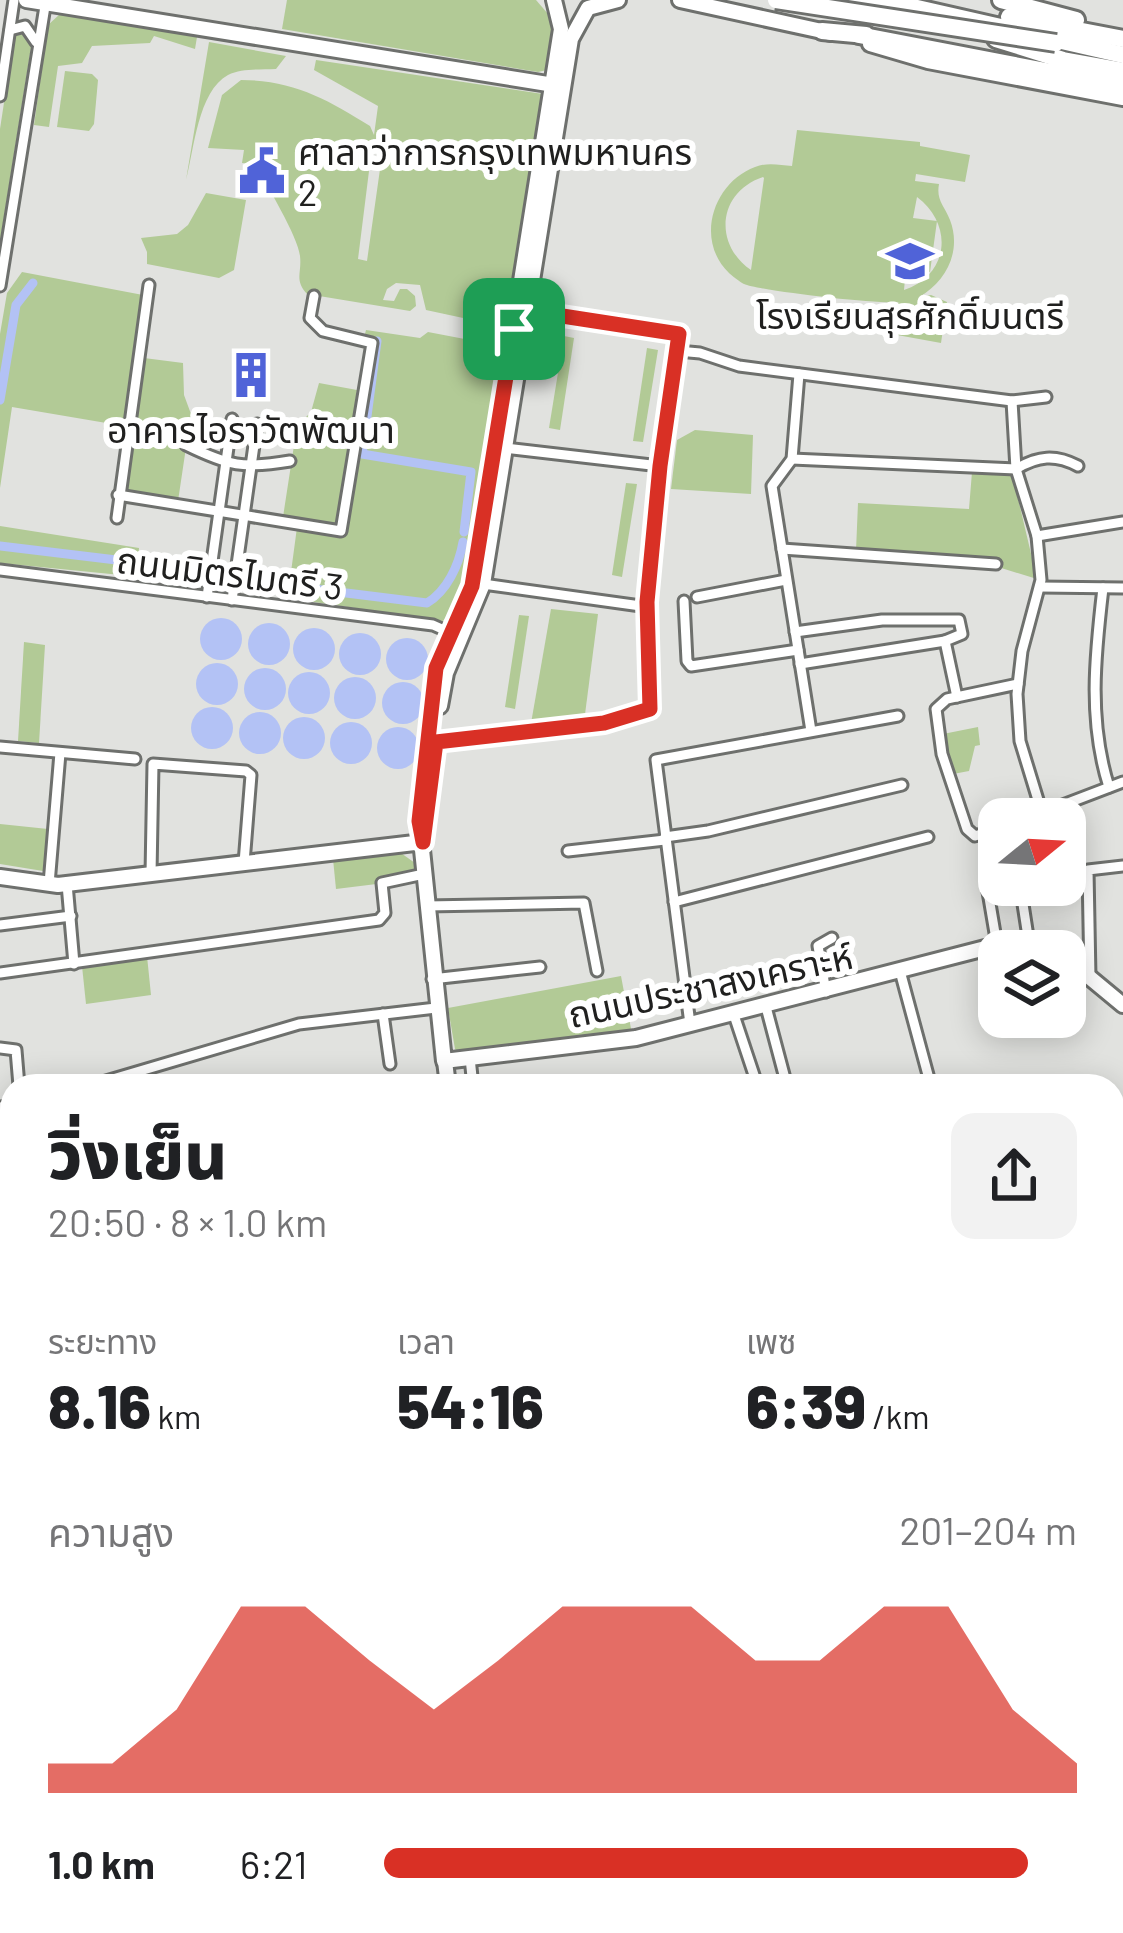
<!DOCTYPE html>
<html lang="th">
<head>
<meta charset="utf-8">
<style>
  :root { --surface:#fff; --page:#f2f2f2; --text:#202124; --muted:#757577; --accent:#d93025 }
  body { margin:0; font-family:Barlow,"Noto Sans Thai",sans-serif; background:var(--page); color:var(--text); height:100vh; display:flex; flex-direction:column; font-size:45px; white-space:nowrap }
  * { box-sizing:border-box; margin:0 }
  p { font-size:39px; color:var(--muted) }
  .icon { flex:none; width:66px; height:66px; fill:none; stroke:currentColor; stroke-width:2; stroke-linecap:round; stroke-linejoin:round }
  .map { position:relative; flex:1; overflow:hidden }
  .details { position:absolute; left:0px; top:1074px; width:1125px; height:861px; display:flex; flex-direction:column; background:var(--surface); border-radius:36px 36px 0 0; box-shadow:0 6px 30px #0003 }
  .details>* { flex:none }
  .needle { width:78px; rotate:72deg }
  .tools { position:absolute; left:978px; top:798px; display:grid; gap:24px }
  .tools a { display:grid; place-items:center; width:108px; height:108px; border-radius:24px; background:var(--surface); box-shadow:0 6px 30px #0003; font-size:60px }
  .pin { position:absolute; display:grid; place-items:center; width:102px; height:102px; color:#fff; margin:-51px; border-radius:24px; box-shadow:0 6px 18px #0006 }
  .round { display:grid; place-items:center; flex:none; width:126px; height:126px; border-radius:24px; background:var(--page) }
  .head { display:flex; align-items:center; justify-content:space-between; height:204px; padding:0 48px }
  h1 { font-size:66px; font-weight:800; line-height:90px }
  .metrics { display:grid; grid-template-columns:repeat(3,1fr); gap:18px; height:204px; padding:12px 48px }
  .metrics div { display:grid; align-content:center }
  .metrics b { font-size:60px; font-weight:800 }
  .metrics small { font-size:33px; font-weight:400 }
  .metrics p { font-size:33px }
  .chart { height:336px; padding:24px 48px }
  .chart p { display:flex; justify-content:space-between }
  .chart svg { width:100%; height:216px; margin-top:12px; fill:var(--accent); opacity:.7 }
  ul { padding:0 48px; list-style:none; font-size:39px }
  li { display:grid; grid-template-columns:192px 144px 1fr; align-items:center; height:90px }
  li i { height:30px; border-radius:15px; background:var(--accent) }
  .map>svg:first-child { display:block }
</style>
</head>
<body>
<div class="map">
<svg width="1123" height="1933" viewBox="0 0 1123 1933">
  <rect width="100%" height="100%" fill="#e1e2df"/>
  <!-- green -->
  <g fill="#b2ca96" fill-rule="evenodd">
    <path d="M 287,0 L 536,0 L 555,22 L 547,70 L 538,72 L 282,29 Z"/>
    <path d="M 60,14 L 197,37 L 195,49 L 154,36 L 150,43 L 92,46 L 82,63 L 58,66 L 49,127 L 34,125 L 48,25 Z"/>
    <path d="M 21,31 L 32,41 L 0,242 L 0,129 L 14,37 Z"/>
    <path d="M 209,42 L 286,56 L 276,69 C 260,70 242,68 228,75 C 198,91 194,150 186,180 Z"/>
    <path d="M 316,60 L 543,94 L 511,296 L 491,324 L 426,310 L 420,285 L 396,283 L 387,289 L 383,300 L 394,301 L 400,289 L 407,289 L 415,296 L 416,306 L 410,311 L 307,294 C 294,280 302,273 300,256 C 298,236 266,185 256,164 L 242,163 L 244,150 L 208,148 L 222,95 L 241,80 C 293,80 327,99 370,126 L 374,135 L 378,106 L 314,70 ZM 373,139 L 384,141 L 367,261 L 358,259 Z"/>
    <path d="M 65,71 L 92,74 L 98,80 L 94,124 L 89,131 L 57,127 Z"/>
    <path d="M 797,130 L 920,142 L 920,146 L 970,155 L 965,182 L 916,174 L 915,181 L 939,184 C 936,200 944,205 950,220 C 962,251 946,282 919,297 L 931,295 L 947,302 L 941,343 L 875,331 L 877,311 L 900,302 C 882,305 760,291 744,284 C 741,283 730,274 729,273 C 694,239 714,182 755,167 C 767,162 780,165 792,166 ZM 763,177 L 764,178 L 751,270 C 713,244 718,192 763,177 ZM 917,197 C 954,225 949,275 904,290 L 906,268 L 930,272 L 937,221 L 913,218 Z"/>
    <path d="M 206,193 L 246,200 L 234,270 L 219,278 L 147,264 L 147,252 L 141,238 L 177,234 L 188,225 Z"/>
    <path d="M 22,272 L 143,295 L 124,426 L 12,407 L 0,488 L 0,334 L 7,293 Z"/>
    <path d="M 366,330 L 420,338 L 428,332 L 496,345 L 505,354 L 467,582 L 457,606 L 443,621 L 307,601 L 300,592 L 301,574 L 291,572 L 298,520 L 283,517 L 297,426 L 311,412 L 319,383 L 357,390 L 338,525 L 374,341 L 364,338 Z"/>
    <path d="M 564,336 L 574,338 L 560,430 L 549,428 Z"/>
    <path d="M 647,348 L 658,350 L 643,442 L 633,441 Z"/>
    <path d="M 144,358 L 183,363 L 184,395 L 191,414 L 178,501 L 124,492 Z"/>
    <path d="M 695,430 L 753,435 L 751,494 L 671,489 L 677,440 Z"/>
    <path d="M 972,472 L 1012,473 L 1037,579 L 998,567 L 997,562 L 856,551 L 858,503 L 969,509 Z"/>
    <path d="M 626,483 L 637,484 L 622,577 L 612,575 Z"/>
    <path d="M 0,526 L 139,548 L 137,573 L 131,576 L 0,563 Z"/>
    <path d="M 551,609 L 598,614 L 584,722 L 530,729 Z"/>
    <path d="M 519,615 L 529,616 L 515,709 L 505,707 Z"/>
    <path d="M 24,642 L 45,645 L 39,743 L 18,741 Z"/>
    <path d="M 978,727 L 980,745 L 975,746 L 969,771 L 953,774 L 943,734 Z"/>
    <path d="M 0,824 L 48,829 L 43,871 L 0,864 Z"/>
    <path d="M 398,851 L 415,863 L 417,879 L 336,889 L 333,859 Z"/>
    <path d="M 147,956 L 151,995 L 86,1004 L 82,966 Z"/>
    <path d="M 621,976 L 632,1034 L 459,1054 L 455,1049 L 448,1008 Z"/>
  </g>
  <!-- water -->
  <g fill="#b3c2f5">
    <circle cx="221" cy="639" r="21"/>
    <circle cx="269" cy="644" r="21"/>
    <circle cx="314" cy="649" r="21"/>
    <circle cx="360" cy="654" r="21"/>
    <circle cx="407" cy="659" r="21"/>
    <circle cx="217" cy="684" r="21"/>
    <circle cx="265" cy="689" r="21"/>
    <circle cx="309" cy="693" r="21"/>
    <circle cx="355" cy="698" r="21"/>
    <circle cx="403" cy="703" r="21"/>
    <circle cx="212" cy="728" r="21"/>
    <circle cx="260" cy="733" r="21"/>
    <circle cx="304" cy="738" r="21"/>
    <circle cx="351" cy="743" r="21"/>
    <circle cx="398" cy="748" r="21"/>
  </g>
  <g fill="none" stroke-linecap="round" stroke-linejoin="round">
    <!-- canal -->
    <g stroke="#b3c2f5" stroke-width="9">
      <path d="M 377,341 L 362,454 L 471,472 L 464,532"/>
      <path d="M 0,400 L 16,305 L 33,283"/>
      <path d="M 0,546 L 133,562"/>
      <path d="M 306,588 L 427,603 C 447,591 459,565 463,542"/>
      <path d="M 1113,1404 L 1123,1400"/>
      <path d="M 0,1662 L 12,1661"/>
    </g>
    <defs>
      <g id="street">
        <path d="M 10,30 L 25,26 L 36,42"/>
        <path d="M 0,96 L 14,0"/>
        <path d="M 0,286 L 46,0"/>
        <path d="M 678,351 L 700,353 L 739,366 L 1012,401 L 1046,397"/>
        <path d="M 799,374 L 792,459 L 772,486 L 811,731"/>
        <path d="M 1012,401 L 1016,469 L 1037,536 L 1041,580 L 1022,651 L 1017,694 L 1020,741 L 1042,813"/>
        <path d="M 186,445 C 229,466 243,469 290,461"/>
        <path d="M 505,448 L 660,466"/>
        <path d="M 792,459 L 1016,469 C 1038,456 1055,454 1078,466"/>
        <path d="M 118,495 L 341,531 L 372,343 L 323,331 L 310,318 L 314,296"/>
        <path d="M 117,518 L 149,285"/>
        <path d="M 1037,536 L 1123,522"/>
        <path d="M 782,549 L 996,564"/>
        <path d="M 0,570 L 433,625 L 451,633"/>
        <path d="M 483,584 L 648,607"/>
        <path d="M 1040,587 L 1123,588"/>
        <path d="M 1103,588 C 1095,656 1088,721 1109,787"/>
        <path d="M 207,597 L 232,419"/>
        <path d="M 697,597 L 786,580"/>
        <path d="M 232,600 L 257,424"/>
        <path d="M 684,601 L 687,661 L 691,666 L 798,650"/>
        <path d="M 795,632 L 882,620 L 959,620 L 962,634 L 945,641 L 957,697"/>
        <path d="M 800,664 L 945,641"/>
        <path d="M 436,742 L 603,723 L 650,709 L 647,602 L 660,466 L 679,334 L 527,310"/>
        <path d="M 0,747 L 135,759"/>
        <path d="M 1026,819 L 1123,782"/>
        <path d="M 999,828 L 975,836 L 967,829 L 942,754 L 936,709 L 947,699 L 1018,684"/>
        <path d="M 665,837 L 708,831 L 902,785"/>
        <path d="M 568,851 L 665,840"/>
        <path d="M 151,874 L 153,764 L 246,771 L 251,775 L 244,863"/>
        <path d="M 986,880 L 997,945"/>
        <path d="M 49,884 L 60,753"/>
        <path d="M 67,884 L 74,964"/>
        <path d="M 1020,885 L 1029,943"/>
        <path d="M 674,902 L 928,837"/>
        <path d="M 426,906 L 584,903 L 597,971"/>
        <path d="M 0,925 L 71,916"/>
        <path d="M 900,971 L 931,1086"/>
        <path d="M 0,973 L 379,920 L 385,913 L 382,883 L 424,874"/>
        <path d="M 1090,978 L 1088,870 L 1123,866"/>
        <path d="M 432,979 L 540,967"/>
        <path d="M 826,992 L 818,946 L 832,938"/>
        <path d="M 766,1007 L 787,1086"/>
        <path d="M 383,1014 L 390,1064"/>
        <path d="M 734,1015 L 756,1081"/>
        <path d="M 690,1024 L 656,760 L 898,716"/>
        <path d="M 0,1048 L 16,1050 L 19,1086"/>
        <path d="M 470,1058 L 473,1086"/>
        <path d="M 89,1086 L 299,1024 L 436,1008"/>
        <path d="M 0,1107 L 12,1105"/>
        <path d="M 1113,1108 L 1123,1106"/>
        <path d="M 0,1203 L 12,1201"/>
        <path d="M 1113,1242 L 1123,1240"/>
        <path d="M 0,1419 L 12,1419"/>
        <path d="M 1113,1471 L 1123,1468"/>
        <path d="M 0,1500 L 12,1500"/>
        <path d="M 1113,1532 L 1123,1530"/>
        <path d="M 1113,1604 L 1123,1603"/>
        <path d="M 0,1610 L 12,1610"/>
        <path d="M 1113,1669 L 1123,1670"/>
        <path d="M 1123,1693 L 1120,1752 L 1123,1759"/>
        <path d="M 0,1893 L 12,1895"/>
        <path d="M 1113,1922 L 1122,1923 L 1121,1933"/>
        <path d="M 201,1933 L 202,1923"/>
        <path d="M 846,1933 L 847,1923"/>
        <path d="M 1068,1933 L 1069,1923"/>
      </g>
      <g id="secondary">
        <path d="M 26,0 L 554,85"/>
        <path d="M 554,0 L 561,29 L 480,539 L 472,587 L 436,668 L 419,821 L 444,1061 L 636,1038 L 997,945 L 1024,942 L 1054,951"/>
        <path d="M 680,0 L 831,33"/>
        <path d="M 870,44 L 928,61 L 1123,98"/>
        <path d="M 440,706 L 446,673 L 483,584 L 571,39 L 588,8 L 618,0"/>
        <path d="M 0,877 L 58,885 L 423,842"/>
        <path d="M 1065,957 L 1123,1005"/>
        <path d="M 445,1061 L 448,1086"/>
        <path d="M 1113,1857 L 1123,1857"/>
      </g>
      <g id="highway">
        <path d="M 835,0 L 872,7"/>
        <path d="M 882,0 L 1123,55"/>
        <path d="M 1001,0 L 1076,20"/>
        <path d="M 1009,17 L 1123,39"/>
        <path d="M 822,31 L 866,35"/>
        <path d="M 859,35 L 1123,86"/>
        <path d="M 996,39 L 1063,60 L 1123,71"/>
      </g>
    </defs>
    <!-- street casing -->
    <use href="#street" stroke="#6e706d" stroke-width="15"/>
    <!-- secondary casing -->
    <use href="#secondary" stroke="#6e706d" stroke-width="20"/>
    <!-- highway casing -->
    <use href="#highway" stroke="#6e706d" stroke-width="22"/>
    <!-- street -->
    <use href="#street" stroke="#fff" stroke-width="9"/>
    <!-- secondary -->
    <use href="#secondary" stroke="#fff" stroke-width="14"/>
    <!-- highway -->
    <use href="#highway" stroke="#fff" stroke-width="16"/>
    <defs>
      <path id="highway-bridge" d="M 776,0 L 1056,43"/>
    </defs>
    <!-- highway-bridge casing -->
    <use href="#highway-bridge" stroke="#6e706d" stroke-width="22" stroke-linecap="butt"/>
    <!-- highway-bridge -->
    <use href="#highway-bridge" stroke="#fff" stroke-width="16"/>
  </g>
  <g fill="none" stroke-linecap="round" stroke-linejoin="round">
    <defs>
      <path id="route" d="M 517,309 L 679,334 L 660,466 L 647,602 L 650,709 L 604,723 L 436,742 L 423,842 L 419,821 L 436,668 L 472,586 Z"/>
    </defs>
    <!-- route casing -->
    <use href="#route" stroke="#fff" stroke-width="24"/>
    <!-- route -->
    <use href="#route" stroke="#d93025" stroke-width="15"/>
  </g>
  <!-- icons -->
  <defs>
    <symbol id="civic-bare" viewBox="-9 -9 18 18"><path d="M-.6-6.5H3V-4.5H.6V-3L4-1V1h2V6H-6V1h2V-1L-.6-3ZM-1.2 2.5V6h2.4V2.5Z" fill="#5063d8" stroke="#fff" stroke-width="2.5" paint-order="stroke"/></symbol>
    <symbol id="school-bare" viewBox="-9 -9 18 18"><path d="M0-5L7-2L0 1L-7-2ZM-4 1L0 2.5L4 1V4Q0 6-4 4Z" fill="#5063d8" stroke="#fff" stroke-width="2.5" paint-order="stroke"/></symbol>
    <symbol id="building-bare" viewBox="-9 -9 18 18"><path d="M-4-6H4V6H1V3H-1V6H-4ZM-2.5-4.3h1.7v1.8h-1.7ZM.8-4.3h1.7v1.8H.8ZM-2.5-1h1.7V.8h-1.7ZM.8-1h1.7V.8H.8Z" fill="#5063d8" stroke="#fff" stroke-width="2.5" paint-order="stroke"/></symbol>
  </defs>
  <g fill-rule="evenodd">
    <use href="#civic-bare" x="229" y="138" width="66" height="66"/>
    <use href="#school-bare" x="877" y="228" width="66" height="66"/>
    <use href="#building-bare" x="218" y="342" width="66" height="66"/>
  </g>
  <g text-anchor="middle" dominant-baseline="central" stroke-width="12" stroke-linejoin="round" paint-order="stroke">
    <!-- poi labels -->
    <g font-size="36" fill="#20201f" stroke="#fff">
      <text x="298" y="150" text-anchor="start">ศาลาว่าการกรุงเทพมหานคร<tspan x="298" dy="41">2</tspan></text>
      <text x="910" y="314">โรงเรียนสุรศักดิ์มนตรี</text>
      <text x="251" y="428">อาคารไอราวัตพัฒนา</text>
    </g>
    <!-- street labels -->
    <g font-size="36" fill="#20201f" stroke="#fff">
      <text transform="translate(230 572) rotate(7)">ถนนมิตรไมตรี 3</text>
      <text transform="translate(710 984) rotate(-12)">ถนนประชาสงเคราะห์</text>
    </g>
  </g>
</svg>
<div class="tools">
<a><svg class="needle" viewBox="-14 -14 28 28"><path d="M0-13l5 13h-10z" fill="#e53935"/><path d="M0 13l5-13h-10z" fill="#757577"/></svg></a>
<a><svg class="icon" aria-label="layers" viewBox="0 0 24 24"><path d="M12 4l9 5-9 5-9-5zM3 14l9 5 9-5"/></svg></a>
</div>
<div class="pin" style="left:514px;top:329px;background:#1e9e55"><svg class="icon" aria-label="arrive" viewBox="0 0 24 24"><path d="M6 21V4h12l-3 4 3 4H6"/></svg></div>
<section class="details">
<div class="head"><div><h1>วิ่งเย็น</h1><p>20:50 · 8 × 1.0 km</p></div><a class="round"><svg class="icon" aria-label="share" viewBox="0 0 24 24"><path d="M12 15V3M7 8l5-5 5 5M5 13v7h14v-7"/></svg></a></div>
<div class="metrics">
<div><p>ระยะทาง</p><b>8.16<small> km</small></b></div>
<div><p>เวลา</p><b>54:16</b></div>
<div><p>เพซ</p><b>6:39<small> /km</small></b></div>
</div>
<div class="chart"><p><span>ความสูง</span>201–204 m</p>
<svg viewBox="0 0 160 44" preserveAspectRatio="none"><path d="M0 44V38L10 38L20 27L30 6L40 6L50 17L60 27L70 17L80 6L90 6L100 6L110 17L120 17L130 6L140 6L150 27L160 38V44z"/></svg>
</div>
<ul>
<li><b>1.0 km</b>6:21<i style="width:93%"></i></li>
</ul>
</section>
</div>
</body>
</html>
